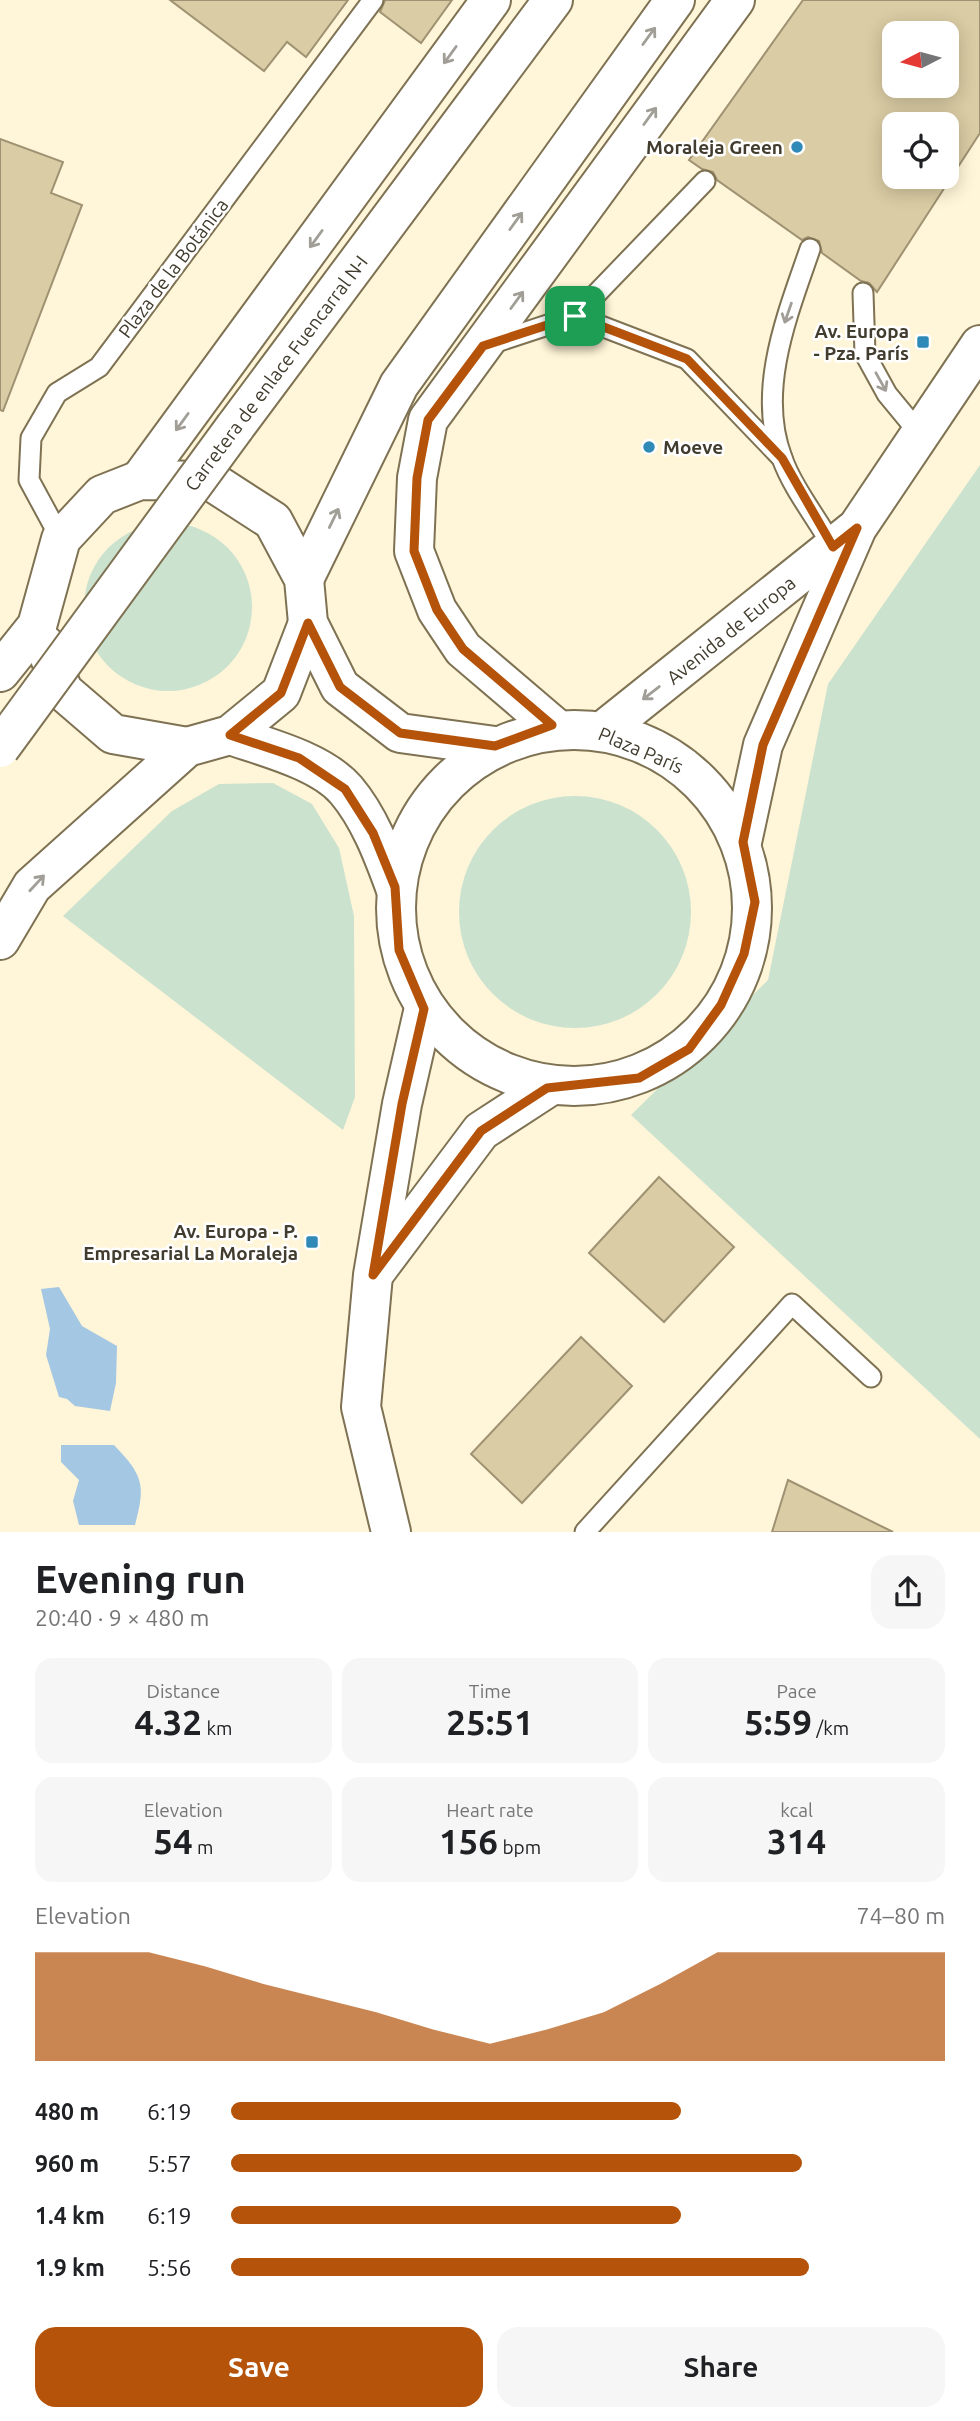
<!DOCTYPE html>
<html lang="en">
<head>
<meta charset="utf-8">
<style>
  :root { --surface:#fff; --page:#f6f6f6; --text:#202124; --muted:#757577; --accent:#b45309 }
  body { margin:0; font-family:Ubuntu,sans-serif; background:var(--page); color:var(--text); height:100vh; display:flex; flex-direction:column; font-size:26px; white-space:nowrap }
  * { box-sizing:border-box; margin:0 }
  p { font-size:23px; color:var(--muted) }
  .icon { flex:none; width:38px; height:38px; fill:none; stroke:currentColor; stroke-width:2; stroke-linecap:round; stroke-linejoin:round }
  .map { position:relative; height:1532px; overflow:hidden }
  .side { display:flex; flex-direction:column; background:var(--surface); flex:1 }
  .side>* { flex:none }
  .needle { width:46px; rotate:264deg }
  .buttons { position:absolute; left:882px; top:21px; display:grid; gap:14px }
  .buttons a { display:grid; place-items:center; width:77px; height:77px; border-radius:14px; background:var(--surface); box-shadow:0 4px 18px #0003; font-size:35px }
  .pin { position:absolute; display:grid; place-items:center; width:60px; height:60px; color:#fff; margin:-30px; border-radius:14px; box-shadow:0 4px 10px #0006 }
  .round { display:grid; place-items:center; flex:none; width:74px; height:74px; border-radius:21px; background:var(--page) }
  .overview { display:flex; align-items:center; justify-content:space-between; height:119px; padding:0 35px }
  h1 { font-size:38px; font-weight:700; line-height:52px }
  .figures { display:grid; grid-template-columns:repeat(3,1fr); gap:10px; height:119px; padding:7px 35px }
  .figures div { display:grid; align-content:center; border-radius:18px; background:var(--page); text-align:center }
  .figures b { font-size:35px; font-weight:700 }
  .figures small { font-size:19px; font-weight:400 }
  .figures p { font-size:19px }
  .chart { height:196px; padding:14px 35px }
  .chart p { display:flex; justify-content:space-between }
  .chart svg { width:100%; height:126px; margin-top:7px; fill:var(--accent); opacity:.7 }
  .cta { display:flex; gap:14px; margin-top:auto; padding:14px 35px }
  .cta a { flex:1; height:80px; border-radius:21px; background:var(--accent); color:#fff; font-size:28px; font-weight:700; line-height:80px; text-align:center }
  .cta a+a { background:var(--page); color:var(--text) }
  ul { padding:0 35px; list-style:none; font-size:23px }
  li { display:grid; grid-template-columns:112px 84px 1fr; align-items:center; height:52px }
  li i { height:18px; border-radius:9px; background:var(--accent) }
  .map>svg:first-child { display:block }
</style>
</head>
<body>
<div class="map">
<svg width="980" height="1532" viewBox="0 0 980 1532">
  <rect width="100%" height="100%" fill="#fff5d8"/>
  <!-- green -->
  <g fill="#cbe2cf">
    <path d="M 980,465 L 980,1439 L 631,1115 L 768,980 L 828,684 Z"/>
    <circle cx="168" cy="607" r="84"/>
    <path d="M 273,783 L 312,804 L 339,848 L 354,916 L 355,1097 L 343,1130 L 63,916 L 172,811 L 219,784 Z"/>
    <circle cx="575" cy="912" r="116"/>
  </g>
  <!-- water -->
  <g fill="#a4c8e4">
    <path d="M 59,1287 L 82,1326 L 117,1346 L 116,1383 L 110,1411 L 75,1406 L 67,1399 L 59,1397 L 46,1355 L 50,1329 L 41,1289 Z"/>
    <path d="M 61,1445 L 114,1445 C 143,1475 146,1485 135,1525 L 79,1525 L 73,1501 L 79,1480 L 61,1462 Z"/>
  </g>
  <!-- building -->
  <g fill="#dacca4" stroke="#9e9272" stroke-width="2" fill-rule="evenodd">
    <path d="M 170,0 L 348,0 L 306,57 L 287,42 L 264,71 Z"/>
    <path d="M 385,0 L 452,0 L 421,43 L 380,12 Z"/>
    <path d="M 803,0 L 980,0 L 980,133 L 877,292 L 869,283 L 861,281 L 822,253 L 819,241 L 808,237 L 802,240 L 717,180 L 713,172 L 702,169 L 689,160 ZM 894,33 L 947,33 L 947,86 L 894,86 ZM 894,124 L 947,124 L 947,177 L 894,177 Z"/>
    <path d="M 0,139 L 63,162 L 51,193 L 82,205 L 3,411 L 0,410 Z"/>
    <path d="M 659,1177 L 734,1247 L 664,1322 L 589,1253 Z"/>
    <path d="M 581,1337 L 632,1386 L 522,1503 L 471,1454 Z"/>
    <path d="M 788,1480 L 893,1532 L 772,1532 Z"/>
  </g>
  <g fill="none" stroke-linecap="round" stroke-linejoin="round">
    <defs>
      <g id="lane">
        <path d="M 810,249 C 788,313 756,390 782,458 C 793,489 817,518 833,547"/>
        <path d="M 863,293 L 865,354 L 887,394 L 920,434"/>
        <path d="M 575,316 L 687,359 L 782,458"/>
        <path d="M 487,345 L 575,316 L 705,181"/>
        <path d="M 61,539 L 29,480 L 31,438 L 57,393 L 99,367 L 373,0"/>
        <path d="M 585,1532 L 792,1304 L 871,1377"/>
      </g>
      <g id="street">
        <path d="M 140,480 L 491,0"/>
        <path d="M 304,579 L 399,385 L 675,0"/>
        <path d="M 45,645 L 63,691 L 113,734 L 187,747"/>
        <path d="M 0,672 L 37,626 L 61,539 L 102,495 L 140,480 L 211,481 L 273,521 L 304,579 L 308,623 L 340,687 L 400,733 L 495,746"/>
        <path d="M 552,725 L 463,649 L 437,610 L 414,551 L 417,478 L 428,420 L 735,0"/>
        <path d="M 604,730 L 853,531"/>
        <circle cx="574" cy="908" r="178"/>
        <path d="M 230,735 C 265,747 321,761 346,790 C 369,817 383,854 395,887"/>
        <path d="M 742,842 L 763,745 L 857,528 L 980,345"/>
        <path d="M 0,940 L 32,886 L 187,747 L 230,735 L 281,693 L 308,623"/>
        <path d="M 376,1271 L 481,1131 L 547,1088"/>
        <path d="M 391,1532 L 361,1407 L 373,1275 L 402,1104 L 424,1008"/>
      </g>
      <path id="primary" d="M 235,427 L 553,0"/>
    </defs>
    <!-- lane casing -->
    <use href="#lane" stroke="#7e7253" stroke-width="23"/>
    <!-- street casing -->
    <use href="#street" stroke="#7e7253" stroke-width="42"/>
    <!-- primary casing -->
    <use href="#primary" stroke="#7e7253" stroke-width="42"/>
    <!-- lane -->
    <use href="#lane" stroke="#fff" stroke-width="19"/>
    <!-- street -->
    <use href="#street" stroke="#fff" stroke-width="38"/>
    <!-- primary -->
    <use href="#primary" stroke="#fff" stroke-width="38"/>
    <defs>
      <path id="primary-bridge" d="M 0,748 L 235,427"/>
    </defs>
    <!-- primary-bridge casing -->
    <use href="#primary-bridge" stroke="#7e7253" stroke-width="42" stroke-linecap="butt"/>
    <!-- primary-bridge -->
    <use href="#primary-bridge" stroke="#fff" stroke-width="38"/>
  </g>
  <!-- one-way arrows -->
  <defs><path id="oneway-shaft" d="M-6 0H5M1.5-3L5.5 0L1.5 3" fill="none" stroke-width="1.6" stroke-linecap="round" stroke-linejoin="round" transform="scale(1.75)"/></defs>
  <g stroke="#a09e96">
    <use href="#oneway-shaft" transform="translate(649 36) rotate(-54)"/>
    <use href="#oneway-shaft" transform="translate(450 55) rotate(126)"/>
    <use href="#oneway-shaft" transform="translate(650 116) rotate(-54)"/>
    <use href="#oneway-shaft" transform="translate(516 221) rotate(-54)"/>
    <use href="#oneway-shaft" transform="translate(316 239) rotate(126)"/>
    <use href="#oneway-shaft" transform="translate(517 300) rotate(-54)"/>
    <use href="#oneway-shaft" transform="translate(788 313) rotate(109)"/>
    <use href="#oneway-shaft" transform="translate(881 382) rotate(61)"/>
    <use href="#oneway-shaft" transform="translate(182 422) rotate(126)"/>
    <use href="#oneway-shaft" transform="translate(334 518) rotate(-64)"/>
    <use href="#oneway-shaft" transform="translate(651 693) rotate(142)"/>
    <use href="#oneway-shaft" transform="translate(37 883) rotate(-47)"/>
  </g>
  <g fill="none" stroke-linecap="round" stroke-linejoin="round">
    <defs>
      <path id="route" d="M 575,316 L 687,359 L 782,458 L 833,547 L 857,528 L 763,745 L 743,842 L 755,902 L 744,954 L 721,1005 L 689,1049 L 639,1078 L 547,1088 L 481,1131 L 373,1275 L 402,1104 L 424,1009 L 399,950 L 395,887 L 373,833 L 345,789 L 299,758 L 230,735 L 281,693 L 308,623 L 340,687 L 400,733 L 495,746 L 552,725 L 463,649 L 437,610 L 414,551 L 417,478 L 428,420 L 483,346 Z"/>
    </defs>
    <!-- route casing -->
    <use href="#route" stroke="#fff" stroke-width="14"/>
    <!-- route -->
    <use href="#route" stroke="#b45309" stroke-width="9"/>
  </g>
  <!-- markers -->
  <g fill="#2f8ab7" stroke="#fff" stroke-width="2.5">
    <circle cx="797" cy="147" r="7"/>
    <rect x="916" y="335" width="14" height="14" rx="3.5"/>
    <circle cx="649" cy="447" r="7"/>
    <rect x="305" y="1235" width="14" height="14" rx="3.5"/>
  </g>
  <g text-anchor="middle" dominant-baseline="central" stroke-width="5" stroke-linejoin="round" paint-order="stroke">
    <!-- poi labels -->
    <g font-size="19" font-weight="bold" fill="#413c2e" stroke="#fff" text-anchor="end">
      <text x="783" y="147">Moraleja Green</text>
      <text x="909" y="331">Av. Europa<tspan x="909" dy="22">- Pza. París</tspan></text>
      <text x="663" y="447" text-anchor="start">Moeve</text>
      <text x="298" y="1231">Av. Europa - P.<tspan x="298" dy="22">Empresarial La Moraleja</tspan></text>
    </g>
    <!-- street labels -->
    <g font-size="19" fill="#413c2e" stroke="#fff">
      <text transform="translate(173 268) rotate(-53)">Plaza de la Botánica</text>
      <text transform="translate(276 373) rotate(-53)">Carretera de enlace Fuencarral N-I</text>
      <text transform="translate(731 630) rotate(-39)">Avenida de Europa</text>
      <text transform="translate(641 750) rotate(23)">Plaza París</text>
    </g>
  </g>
</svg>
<div class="buttons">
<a><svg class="needle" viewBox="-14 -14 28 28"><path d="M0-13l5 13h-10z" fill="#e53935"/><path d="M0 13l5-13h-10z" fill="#757577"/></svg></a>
<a><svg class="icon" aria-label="locate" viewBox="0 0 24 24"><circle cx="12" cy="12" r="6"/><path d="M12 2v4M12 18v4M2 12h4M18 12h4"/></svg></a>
</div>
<div class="pin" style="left:575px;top:316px;background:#1e9e55"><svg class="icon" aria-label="arrive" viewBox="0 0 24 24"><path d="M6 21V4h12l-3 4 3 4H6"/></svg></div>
</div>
<section class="side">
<div class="overview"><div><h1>Evening run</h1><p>20:40 · 9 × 480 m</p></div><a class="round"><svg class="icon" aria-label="share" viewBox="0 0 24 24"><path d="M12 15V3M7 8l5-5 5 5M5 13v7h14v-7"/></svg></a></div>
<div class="figures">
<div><p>Distance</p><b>4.32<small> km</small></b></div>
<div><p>Time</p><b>25:51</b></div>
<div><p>Pace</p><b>5:59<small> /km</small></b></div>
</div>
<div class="figures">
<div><p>Elevation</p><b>54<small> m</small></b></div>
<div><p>Heart rate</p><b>156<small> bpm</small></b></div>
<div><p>kcal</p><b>314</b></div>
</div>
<div class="chart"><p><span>Elevation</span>74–80 m</p>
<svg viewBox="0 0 160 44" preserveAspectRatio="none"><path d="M0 44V6L10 6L20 6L30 11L40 17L50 22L60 27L70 33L80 38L90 33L100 27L110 17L120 6L130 6L140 6L150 6L160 6V44z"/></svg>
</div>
<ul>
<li><b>480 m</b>6:19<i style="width:63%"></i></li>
<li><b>960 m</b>5:57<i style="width:80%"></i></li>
<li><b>1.4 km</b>6:19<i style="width:63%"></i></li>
<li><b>1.9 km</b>5:56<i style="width:81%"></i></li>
</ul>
<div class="cta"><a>Save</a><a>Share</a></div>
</section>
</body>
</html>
